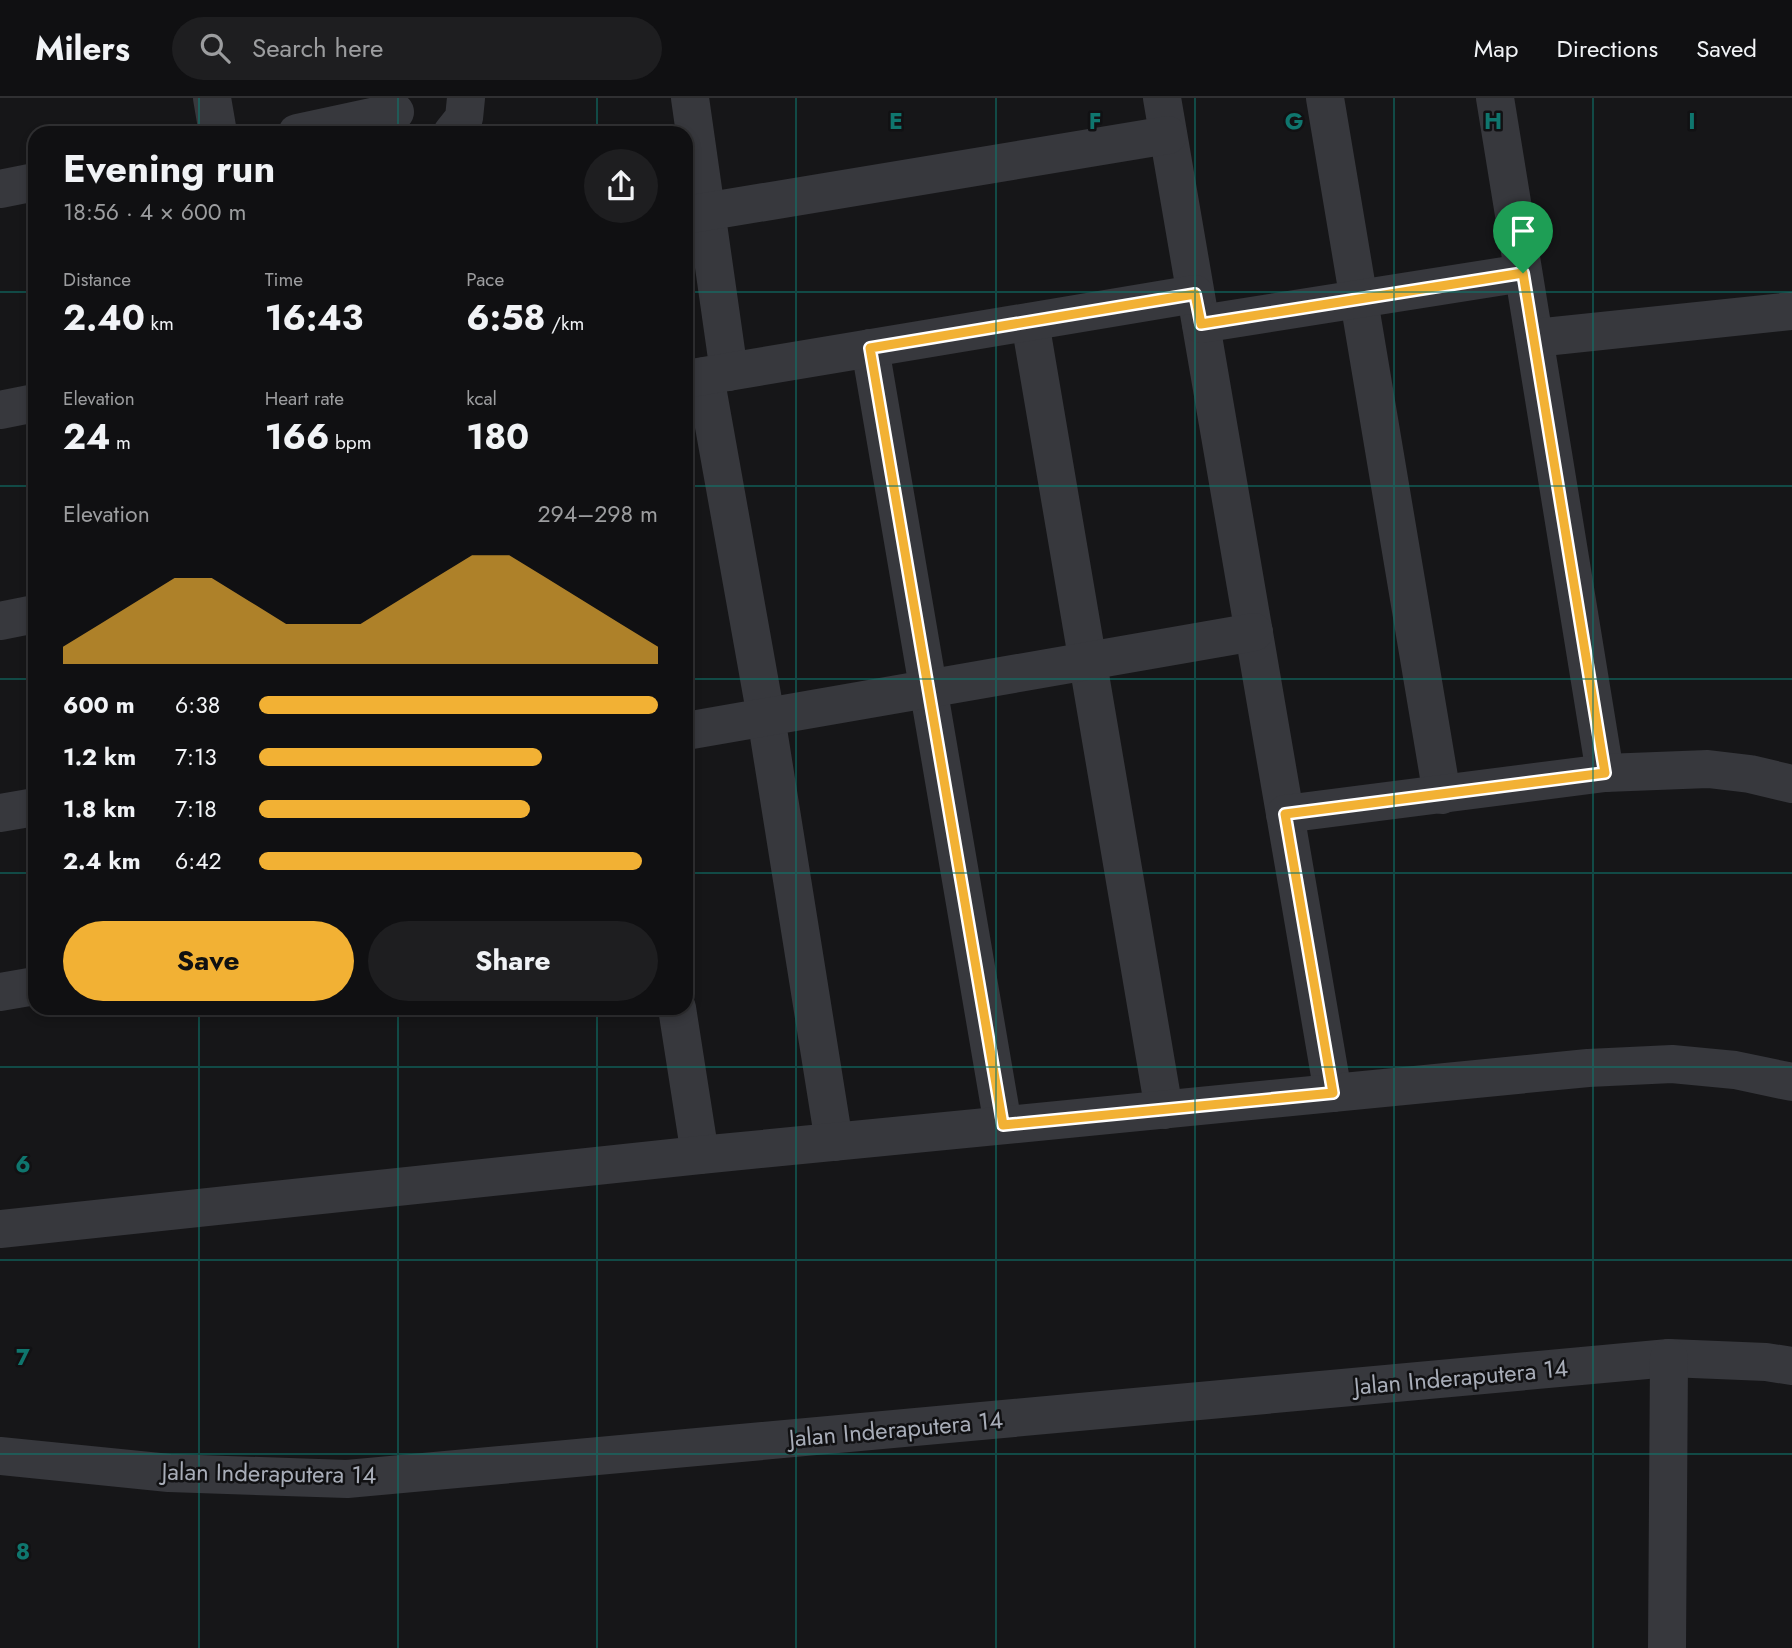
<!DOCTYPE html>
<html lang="en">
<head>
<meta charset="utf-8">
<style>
  :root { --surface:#101012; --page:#1e1e20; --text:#f1f3f6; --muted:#9c9d9f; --line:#303032; --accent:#f2b134 }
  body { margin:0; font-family:Jost,sans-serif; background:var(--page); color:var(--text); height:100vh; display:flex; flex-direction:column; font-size:26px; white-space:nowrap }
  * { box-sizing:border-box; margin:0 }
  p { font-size:23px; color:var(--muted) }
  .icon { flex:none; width:38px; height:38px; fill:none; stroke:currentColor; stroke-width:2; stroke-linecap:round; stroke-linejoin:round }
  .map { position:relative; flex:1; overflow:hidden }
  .panel { position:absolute; left:28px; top:28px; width:665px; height:889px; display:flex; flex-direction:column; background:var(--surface); border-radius:21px; box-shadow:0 4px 10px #0003,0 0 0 2px var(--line) }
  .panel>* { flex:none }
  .pin { position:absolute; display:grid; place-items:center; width:60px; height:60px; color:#fff; margin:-72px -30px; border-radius:50% 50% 50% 0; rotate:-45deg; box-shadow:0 0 7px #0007 }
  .pin .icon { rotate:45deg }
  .round { display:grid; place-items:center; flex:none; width:74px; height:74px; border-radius:37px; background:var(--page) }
  .overview { display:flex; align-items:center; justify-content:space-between; height:119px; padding:0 35px }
  h1 { font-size:38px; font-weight:700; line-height:52px }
  .metrics { display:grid; grid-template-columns:repeat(3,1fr); gap:10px; height:119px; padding:7px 35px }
  .metrics div { display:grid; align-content:center }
  .metrics b { font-size:35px; font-weight:700 }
  .metrics small { font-size:19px; font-weight:400 }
  .metrics p { font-size:19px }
  .chart { height:196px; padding:14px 35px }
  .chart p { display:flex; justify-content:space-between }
  .chart svg { width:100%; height:126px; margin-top:7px; fill:var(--accent); opacity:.7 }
  .primary-button { display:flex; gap:14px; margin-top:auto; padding:14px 35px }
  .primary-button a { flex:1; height:80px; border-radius:42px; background:var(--accent); color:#111; font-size:28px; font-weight:700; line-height:80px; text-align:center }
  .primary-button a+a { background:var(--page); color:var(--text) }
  ul { padding:0 35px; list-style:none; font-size:23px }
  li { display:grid; grid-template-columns:112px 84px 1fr; align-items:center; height:52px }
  li i { height:18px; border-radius:9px; background:var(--accent) }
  header { display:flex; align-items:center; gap:42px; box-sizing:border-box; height:98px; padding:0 35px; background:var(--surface); border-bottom:2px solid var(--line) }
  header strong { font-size:33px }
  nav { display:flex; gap:38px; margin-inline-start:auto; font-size:24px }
  .search { width:490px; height:63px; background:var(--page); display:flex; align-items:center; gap:18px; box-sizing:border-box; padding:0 24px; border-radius:38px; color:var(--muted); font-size:26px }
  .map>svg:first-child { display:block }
</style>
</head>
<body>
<header>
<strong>Milers</strong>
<div class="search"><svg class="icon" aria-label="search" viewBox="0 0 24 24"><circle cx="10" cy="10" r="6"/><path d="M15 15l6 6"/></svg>Search here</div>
<nav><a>Map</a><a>Directions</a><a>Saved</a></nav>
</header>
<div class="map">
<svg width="1792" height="1550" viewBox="0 0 1792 1550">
  <rect width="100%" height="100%" fill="#161618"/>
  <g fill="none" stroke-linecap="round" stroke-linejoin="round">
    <!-- minor -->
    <g stroke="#37383d" stroke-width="38">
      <path d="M 212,0 L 218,35"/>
      <path d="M 690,0 L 729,274"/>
      <path d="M 1162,0 L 1333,995"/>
      <path d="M 1325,0 L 1442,697"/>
      <path d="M 1495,0 L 1605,675"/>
      <path d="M 297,35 L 395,14"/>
      <path d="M 452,35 L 464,20 L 466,0"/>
      <path d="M 0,91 L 35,84"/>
      <path d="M 686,117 L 1168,37"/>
      <path d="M 1030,224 L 1164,1012"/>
      <path d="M 1201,226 L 1523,175"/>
      <path d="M 1535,240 L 1792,213"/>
      <path d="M 870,250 L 1003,1027"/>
      <path d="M 705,278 L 766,619 L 834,1044"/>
      <path d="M 686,281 L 1195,196"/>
      <path d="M 0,312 L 35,305"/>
      <path d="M 0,523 L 35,516"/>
      <path d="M 686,633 L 1254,534"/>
      <path d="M 0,715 L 35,709"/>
      <path d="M 1285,716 L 1605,675 L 1708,671 L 1750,676 L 1792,686"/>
      <path d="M 0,894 L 35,888"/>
      <path d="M 677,910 L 700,1057"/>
      <path d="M 0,1131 L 700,1057 L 1588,970 L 1672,966 L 1735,972 L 1792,984"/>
      <path d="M 0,1358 L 169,1375 L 347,1381 L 1669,1260 L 1766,1264 L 1792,1268"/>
      <path d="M 1667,1550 L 1669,1260"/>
    </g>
  </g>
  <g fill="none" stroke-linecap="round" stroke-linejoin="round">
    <defs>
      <path id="route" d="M 1523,175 L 1605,675 L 1285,716 L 1333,995 L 1003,1027 L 870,250 L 1195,196 L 1201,226 Z"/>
    </defs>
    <!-- route casing -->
    <use href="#route" stroke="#fff" stroke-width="14"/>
    <!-- route -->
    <use href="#route" stroke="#f2b134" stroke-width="9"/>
  </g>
  <!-- grid -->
  <path fill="none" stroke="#0f766e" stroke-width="2" stroke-opacity="0.55" d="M 199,0 L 199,35M 398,0 L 398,35M 597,0 L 597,35M 796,0 L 796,1550M 996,0 L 996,1550M 1195,0 L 1195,1550M 1394,0 L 1394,1550M 1593,0 L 1593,1550M 0,194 L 35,194M 686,194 L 1792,194M 0,388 L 35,388M 686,388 L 1792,388M 0,581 L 35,581M 686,581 L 1792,581M 0,775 L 35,775M 686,775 L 1792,775M 199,910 L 199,1550M 398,910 L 398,1550M 597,910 L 597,1550M 0,969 L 1792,969M 0,1162 L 1792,1162M 0,1356 L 1792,1356"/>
  <g text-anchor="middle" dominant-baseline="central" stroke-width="5" stroke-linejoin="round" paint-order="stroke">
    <!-- street labels -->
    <g font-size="24" fill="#a8adb8" stroke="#111113">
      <text transform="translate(1461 1279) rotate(-5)">Jalan Inderaputera 14</text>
      <text transform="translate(896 1331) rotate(-5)">Jalan Inderaputera 14</text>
      <text transform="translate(269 1375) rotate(1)">Jalan Inderaputera 14</text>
    </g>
  </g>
  <g font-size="23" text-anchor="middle" font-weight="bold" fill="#0f766e" stroke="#111113" stroke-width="5" stroke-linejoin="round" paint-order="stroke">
    <text x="896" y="31">E</text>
    <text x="1095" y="31">F</text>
    <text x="1294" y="31">G</text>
    <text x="1493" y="31">H</text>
    <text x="1692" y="31">I</text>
    <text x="23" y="1074">6</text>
    <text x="23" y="1267">7</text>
    <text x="23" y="1461">8</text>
  </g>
</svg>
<div class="pin" style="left:1523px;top:175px;background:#1e9e55"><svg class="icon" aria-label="arrive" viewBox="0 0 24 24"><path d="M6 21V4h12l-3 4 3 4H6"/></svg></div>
<section class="panel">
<div class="overview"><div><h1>Evening run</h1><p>18:56 · 4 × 600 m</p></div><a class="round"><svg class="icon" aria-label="share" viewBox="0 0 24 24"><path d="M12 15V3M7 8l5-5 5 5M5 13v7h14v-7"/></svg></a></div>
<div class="metrics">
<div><p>Distance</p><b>2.40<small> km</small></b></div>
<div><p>Time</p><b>16:43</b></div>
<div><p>Pace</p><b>6:58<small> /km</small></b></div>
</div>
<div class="metrics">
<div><p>Elevation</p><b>24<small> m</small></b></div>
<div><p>Heart rate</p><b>166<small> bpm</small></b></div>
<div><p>kcal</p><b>180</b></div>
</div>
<div class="chart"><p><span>Elevation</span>294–298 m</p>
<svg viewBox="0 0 160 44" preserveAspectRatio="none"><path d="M0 44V38L10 30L20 22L30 14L40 14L50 22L60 30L70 30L80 30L90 22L100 14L110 6L120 6L130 14L140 22L150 30L160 38V44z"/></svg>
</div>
<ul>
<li><b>600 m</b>6:38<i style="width:100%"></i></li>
<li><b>1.2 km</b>7:13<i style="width:71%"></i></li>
<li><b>1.8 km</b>7:18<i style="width:68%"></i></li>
<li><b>2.4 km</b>6:42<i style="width:96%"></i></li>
</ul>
<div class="primary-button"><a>Save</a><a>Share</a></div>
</section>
</div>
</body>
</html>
